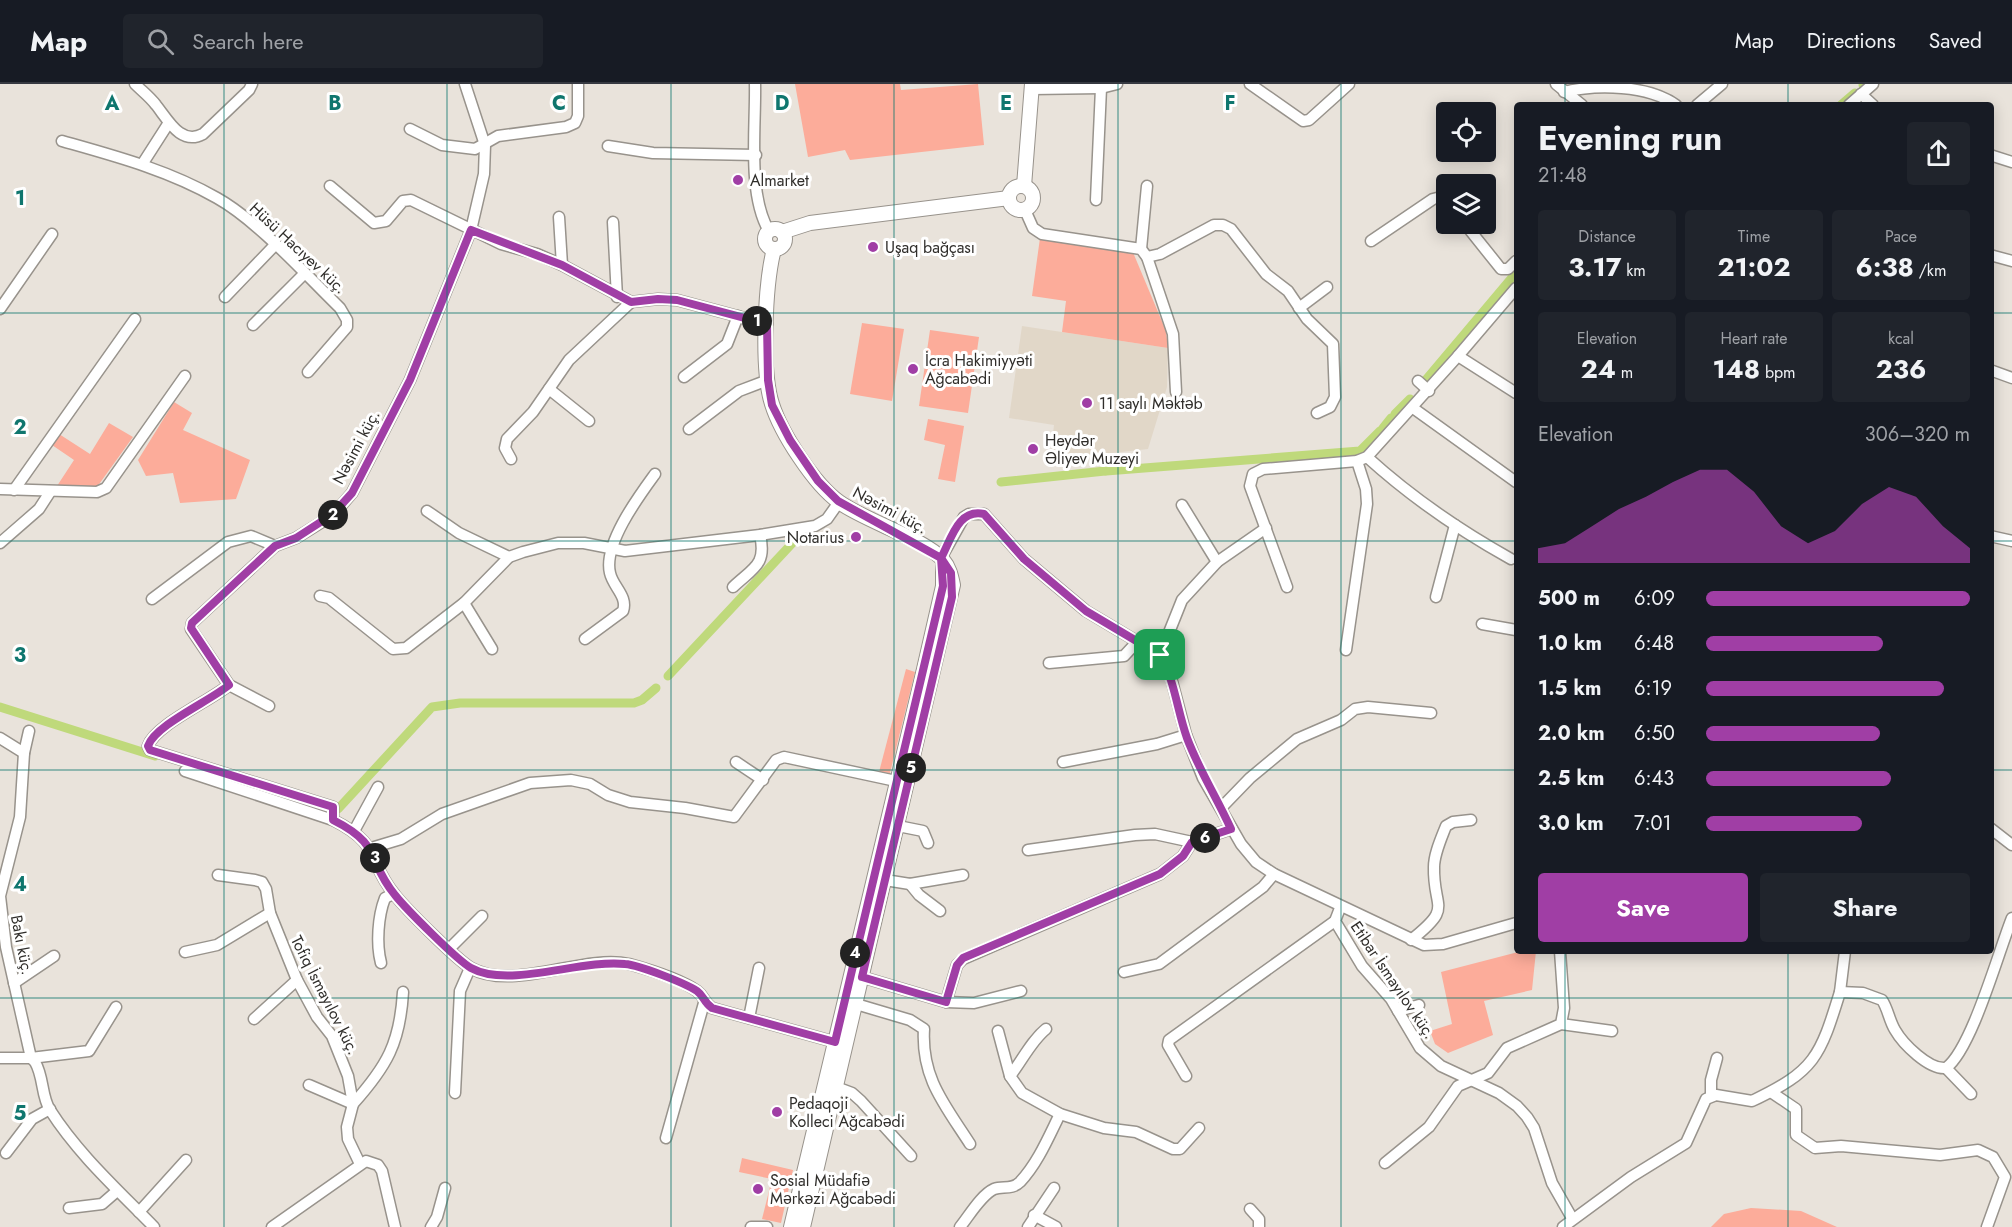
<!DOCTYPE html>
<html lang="en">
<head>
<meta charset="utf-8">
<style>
  :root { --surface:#171b24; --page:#20242c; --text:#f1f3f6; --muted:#9ea1a6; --line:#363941; --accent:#a03ea5 }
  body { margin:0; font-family:Jost,sans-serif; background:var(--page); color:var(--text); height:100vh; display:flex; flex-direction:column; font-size:22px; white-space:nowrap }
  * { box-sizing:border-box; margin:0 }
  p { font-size:20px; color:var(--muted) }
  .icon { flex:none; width:33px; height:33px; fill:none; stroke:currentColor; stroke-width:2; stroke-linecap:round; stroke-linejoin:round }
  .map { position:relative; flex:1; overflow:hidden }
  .panel { position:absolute; left:1514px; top:18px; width:480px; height:852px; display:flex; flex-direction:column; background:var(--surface); border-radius:6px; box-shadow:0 3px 15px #0003 }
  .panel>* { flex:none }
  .fabs { position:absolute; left:1436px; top:18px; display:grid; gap:12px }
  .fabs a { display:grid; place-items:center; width:60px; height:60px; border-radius:6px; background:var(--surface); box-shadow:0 3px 15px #0003; font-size:30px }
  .pin { position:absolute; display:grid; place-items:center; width:51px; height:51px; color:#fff; margin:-26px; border-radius:12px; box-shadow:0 3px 9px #0006 }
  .km { position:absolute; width:30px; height:30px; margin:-15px; border-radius:50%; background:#222; color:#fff; font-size:16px; line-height:30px; text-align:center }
  .round { display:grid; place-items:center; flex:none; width:63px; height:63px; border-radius:6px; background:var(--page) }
  .headline { display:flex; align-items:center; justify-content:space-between; height:102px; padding:0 24px }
  h1 { font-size:33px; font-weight:700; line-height:45px }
  .stats { display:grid; grid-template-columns:repeat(3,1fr); gap:9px; height:102px; padding:6px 24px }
  .stats div { display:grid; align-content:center; border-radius:6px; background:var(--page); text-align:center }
  .stats b { font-size:26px; font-weight:700 }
  .stats small { font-size:16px; font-weight:400 }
  .stats p { font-size:16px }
  .chart { height:168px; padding:12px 24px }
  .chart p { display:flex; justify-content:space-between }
  .chart svg { width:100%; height:108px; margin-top:6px; fill:var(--accent); opacity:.7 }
  .action { display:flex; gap:12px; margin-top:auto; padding:12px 24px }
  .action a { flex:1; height:69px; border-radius:6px; background:var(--accent); color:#fff; font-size:24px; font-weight:700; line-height:69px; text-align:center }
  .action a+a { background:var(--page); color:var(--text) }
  ul { padding:0 24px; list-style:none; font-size:20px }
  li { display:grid; grid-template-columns:96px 72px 1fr; align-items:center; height:45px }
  li i { height:15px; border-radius:8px; background:var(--accent) }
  header { display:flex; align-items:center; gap:36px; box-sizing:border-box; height:84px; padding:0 30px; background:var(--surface); border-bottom:2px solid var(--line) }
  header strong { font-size:28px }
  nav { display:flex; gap:33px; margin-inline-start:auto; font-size:21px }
  .search { width:420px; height:54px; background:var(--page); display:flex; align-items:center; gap:15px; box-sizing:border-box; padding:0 21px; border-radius:6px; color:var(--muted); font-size:22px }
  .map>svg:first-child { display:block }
</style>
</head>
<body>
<header>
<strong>Map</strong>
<div class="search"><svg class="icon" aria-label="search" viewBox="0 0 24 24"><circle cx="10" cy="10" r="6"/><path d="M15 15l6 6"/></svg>Search here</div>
<nav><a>Map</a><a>Directions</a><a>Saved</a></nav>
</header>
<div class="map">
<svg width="2012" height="1143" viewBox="0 0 2012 1143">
  <rect width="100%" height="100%" fill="#e9e3db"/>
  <!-- built -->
  <path fill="#e1d7c8" d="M 1022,242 L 1168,264 L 1167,303 L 1148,365 L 1050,376 L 1054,341 L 1009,334 Z"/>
  <!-- green -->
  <g fill="#fcac9a">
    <path d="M 795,0 L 900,0 L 901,6 L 978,0 L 984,61 L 850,76 L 845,66 L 808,73 Z"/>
    <path d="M 1040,154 L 1132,166 L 1166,247 L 1168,264 L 1062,248 L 1066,217 L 1032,212 Z"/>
    <path d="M 862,239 L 904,245 L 892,317 L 850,310 Z"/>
    <path d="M 930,246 L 979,253 L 968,329 L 919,322 Z"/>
    <path d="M 174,318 L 192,329 L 183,346 L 250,376 L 236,415 L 180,419 L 173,389 L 146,392 L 138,376 Z"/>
    <path d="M 928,335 L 964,342 L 955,398 L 938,395 L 945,361 L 924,356 Z"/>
    <path d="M 109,339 L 133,353 L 97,403 L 57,402 L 74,376 L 52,361 L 59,350 L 90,370 Z"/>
    <path d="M 906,585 L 915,588 L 890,689 L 879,688 Z"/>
    <path d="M 1522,867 L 1536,867 L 1532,906 L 1484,917 L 1493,951 L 1448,969 L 1435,960 L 1430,947 L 1452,940 L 1441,888 Z"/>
    <path d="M 742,1074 L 793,1086 L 781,1139 L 762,1135 L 772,1095 L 739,1088 Z"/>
    <path d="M 1751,1124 L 1801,1127 L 1837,1143 L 1711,1143 L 1724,1130 Z"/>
  </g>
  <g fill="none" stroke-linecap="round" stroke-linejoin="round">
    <!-- canal -->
    <g stroke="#bfd97b" stroke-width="9">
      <path d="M 1863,1 L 1864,0"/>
      <path d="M 1841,21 L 1855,9"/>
      <path d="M 1425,297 L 1516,189"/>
      <path d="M 1395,330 L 1410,315"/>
      <path d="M 1383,344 L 1391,334"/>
      <path d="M 1106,387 L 1360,367 L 1380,347"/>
      <path d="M 1001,398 L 1105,387"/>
      <path d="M 668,592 L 799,452"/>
      <path d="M 0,623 L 155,672"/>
      <path d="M 338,725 L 432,623 L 460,619 L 634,619 L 642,616 L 656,604"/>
    </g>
    <defs>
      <g id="minor">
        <path d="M 135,0 C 142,7 150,13 156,21 C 168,36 181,62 203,50 L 249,6 L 252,0"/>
        <path d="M 755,0 C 756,43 747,110 769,147"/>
        <path d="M 1250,0 L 1303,37 L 1309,36 L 1349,0"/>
        <path d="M 1556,0 L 1582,21"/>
        <path d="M 1032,5 L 1101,4 L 1117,0"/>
        <path d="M 1564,8 C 1597,0 1648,1 1676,21"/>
        <path d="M 1861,10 L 1873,21"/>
        <path d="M 1697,21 L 1722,0"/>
        <path d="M 1849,21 L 1873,0"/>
        <path d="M 410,45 L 442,61 L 475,65 L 498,52 L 566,43 L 575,39 L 578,32 L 578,0"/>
        <path d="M 62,57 C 115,72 168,86 217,114 C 258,137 305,190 340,224 L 347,236 L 347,243 L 308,288"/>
        <path d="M 608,62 L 653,69 L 756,71"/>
        <path d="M 1990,71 L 2012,78"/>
        <path d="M 143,79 L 168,40"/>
        <path d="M 330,102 L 374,139 L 386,137 L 403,117 L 411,116 L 501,160 L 537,170 L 562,181 L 631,218 L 658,215 L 677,216 L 767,240"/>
        <path d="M 1096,116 L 1101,4"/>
        <path d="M 1025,126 L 1033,144 L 1042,150 L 1141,165 L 1147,173 L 1173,250 L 1176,308"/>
        <path d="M 559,133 L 562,181"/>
        <path d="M 613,138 L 617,213"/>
        <path d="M 1465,140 L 1501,185 L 1508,185 L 1516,177"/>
        <path d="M 1371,157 L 1433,115 L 1441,113 L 1446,116"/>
        <path d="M 1141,165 L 1147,102"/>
        <path d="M 1990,171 L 2012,177"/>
        <path d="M 1147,173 L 1160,170 L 1214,141 L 1223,141 L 1231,145 L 1266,190 L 1288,207 L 1307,235 L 1333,260 L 1335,313 L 1330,323 L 1317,329"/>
        <path d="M 225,213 L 274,162"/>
        <path d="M 1299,224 L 1327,203"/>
        <path d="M 0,225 L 52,150"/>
        <path d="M 253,241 L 304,190"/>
        <path d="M 1458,272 L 1516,204"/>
        <path d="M 1990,286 L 2012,294"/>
        <path d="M 684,293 L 727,260 L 738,232"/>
        <path d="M 1418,297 L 1429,307"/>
        <path d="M 549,305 L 589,337"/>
        <path d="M 1413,324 L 1516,398"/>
        <path d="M 689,345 L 739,307 L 768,296"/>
        <path d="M 1367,373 C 1411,413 1459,446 1511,475"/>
        <path d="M 511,375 L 505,364 L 507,355 L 533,328 L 569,276 L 631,218"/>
        <path d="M 0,405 L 97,408 L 106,404 L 185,292"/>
        <path d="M 14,406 L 135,235"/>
        <path d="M 1182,421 L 1217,478"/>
        <path d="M 427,427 L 459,449 L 509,473"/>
        <path d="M 1990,452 L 2012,457"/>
        <path d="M 0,459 L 39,425 L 50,408"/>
        <path d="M 941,474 L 964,433 L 969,430 L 984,430 L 1024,475 L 1086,527 L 1160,571 L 1169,586 L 1186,651 L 1203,694 L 1241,760 L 1256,778 L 1274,790 L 1424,861 L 1443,860 L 1516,839"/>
        <path d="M 733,503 C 753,484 767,481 760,451"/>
        <path d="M 1287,503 L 1250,402 L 1253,390 L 1263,385 L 1357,377 L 1367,373 L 1458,272 L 1516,309"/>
        <path d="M 320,512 L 329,514 L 393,565 L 406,564 L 464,519 L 509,473 L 523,468 L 558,459 L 584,459 L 625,467 L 760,451 L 815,442 L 827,435 L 839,418"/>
        <path d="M 1436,513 L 1455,441"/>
        <path d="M 152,515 L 228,458 L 251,452 L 275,462 L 296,454 L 333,431 L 352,409 L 410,296 L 471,146 L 484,90 L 485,61 L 465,0"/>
        <path d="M 464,519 L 492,565"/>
        <path d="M 1482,540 L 1516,546"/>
        <path d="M 585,555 L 623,527 C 628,512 613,503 610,489 C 603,460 639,412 655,390"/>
        <path d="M 1346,566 L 1367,420 L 1366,405 L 1357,377"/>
        <path d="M 1160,571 L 1182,516 L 1217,478 L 1266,444"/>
        <path d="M 1049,579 L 1124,572 L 1137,558"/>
        <path d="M 229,601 L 191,545 L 192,539 L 275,462"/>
        <path d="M 269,622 L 229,601 C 210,617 155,641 148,662 L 150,666 L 333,723 L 333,736"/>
        <path d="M 29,647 L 24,669 L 20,733 L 0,812 L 6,863 L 31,974 L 89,967 L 116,923"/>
        <path d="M 0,654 L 24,669"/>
        <path d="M 736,678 L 763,696"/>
        <path d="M 1063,678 L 1157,660 L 1186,651"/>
        <path d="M 185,687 L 333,736 C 383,761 366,776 395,811 C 406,825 457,876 471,884 C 513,908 582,870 629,880 C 647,885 682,896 697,907 C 704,912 704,919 712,924 L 835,958"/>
        <path d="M 1221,724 L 1250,694 L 1297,655 L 1341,636 L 1355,625 L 1368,623 L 1431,629"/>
        <path d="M 898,742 L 923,747 L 928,759"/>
        <path d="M 1990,744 L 2012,761"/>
        <path d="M 354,747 L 378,703"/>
        <path d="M 371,764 L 401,755 L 442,730 L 530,699 L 571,696 L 590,700 L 608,711 L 630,718 L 685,724 L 734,733 L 776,676 L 784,673 L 896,697"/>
        <path d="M 1028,766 L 1135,751 L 1155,750 L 1192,758 L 1231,745"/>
        <path d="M 218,791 L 255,796 L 262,798 L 266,805 L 270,829 L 297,896 L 317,933 L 332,952 L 348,992 L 353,1020 L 347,1043 L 348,1055 L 360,1080"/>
        <path d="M 885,796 L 910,800 L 963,791"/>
        <path d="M 910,800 L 919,811 L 940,827"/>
        <path d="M 1340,824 L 1335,837 L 1362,882 L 1391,915 L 1420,964 L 1441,982 L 1499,1009 L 1517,1022 L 1527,1033 L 1534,1044 L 1552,1099 L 1572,1134"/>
        <path d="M 1411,856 C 1454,822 1433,826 1434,783 C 1434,770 1441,755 1446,742 L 1453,738 L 1471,736"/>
        <path d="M 450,864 L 482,832"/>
        <path d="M 185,868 L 217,861 L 270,829"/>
        <path d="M 381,879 C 376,860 378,832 385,814 L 393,810"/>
        <path d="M 1124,888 L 1159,880 L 1263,803 L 1274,790"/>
        <path d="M 862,893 L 946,918 L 974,919 L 1021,907"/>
        <path d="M 14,899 L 54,872"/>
        <path d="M 1840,908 L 1845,867"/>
        <path d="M 946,918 L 957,881 L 963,875 L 1160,790 L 1183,772 L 1192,758"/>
        <path d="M 856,920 L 910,936 L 924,945 C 921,994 945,1021 970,1060"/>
        <path d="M 1398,927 L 1419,921"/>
        <path d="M 749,934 L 759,884"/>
        <path d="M 254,935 L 297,896"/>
        <path d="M 1561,940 L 1612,947"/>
        <path d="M 998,947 L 1010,992 L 1022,1009 L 1060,1030 L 1104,1044 L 1136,1048 L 1173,1065 L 1180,1065 L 1199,1044"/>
        <path d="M 0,974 L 31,974 L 35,978 C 44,993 41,1012 50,1026 C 78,1070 118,1106 154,1143"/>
        <path d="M 1946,984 L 1971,1010"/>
        <path d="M 1010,992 C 1022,977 1031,957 1046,945"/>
        <path d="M 1186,992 L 1168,961 L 1169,956 L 1335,837"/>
        <path d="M 309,1001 L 353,1020 C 387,982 400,959 403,908"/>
        <path d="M 836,1003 L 852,1009 L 861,1017 L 911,1072"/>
        <path d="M 1771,1008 L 1796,1025 L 1796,1051 L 1815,1064 L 1841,1062 L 1940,1071 L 1978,1066 L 1993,1073 L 2005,1093 L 1987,1143"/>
        <path d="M 455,1009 L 460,907 L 470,884"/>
        <path d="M 1711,1012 L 1711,996 L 1717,974"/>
        <path d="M 666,1054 L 704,919"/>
        <path d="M 6,1069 L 32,1035 L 50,1025"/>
        <path d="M 1385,1079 L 1429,1043 L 1458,1002 L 1488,989 L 1507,964 L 1561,940 L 1564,924 L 1560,867"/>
        <path d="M 69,1124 L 102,1120 L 117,1107"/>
        <path d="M 1250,1125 L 1259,1135 L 1259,1143"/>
        <path d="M 139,1128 L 186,1076"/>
        <path d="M 1034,1131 L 1056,1143"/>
        <path d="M 272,1143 L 366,1077 L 378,1081 L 382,1087 L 395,1143"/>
        <path d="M 431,1143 L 437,1133 L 445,1104"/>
        <path d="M 751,1143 L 767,1143"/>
        <path d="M 960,1143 C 969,1132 981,1111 994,1105 C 1003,1102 1012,1106 1020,1098 C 1038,1079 1049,1052 1060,1030"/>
        <path d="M 1028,1143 L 1054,1104"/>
        <path d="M 1563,1143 L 1631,1093 L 1686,1059 L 1706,1015 L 1716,1011 L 1752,1017 C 1815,987 1820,973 1840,908 L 1863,909 L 1882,916 C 1888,925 1889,936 1895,946 C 1903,960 1929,986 1946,984 C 1972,965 1999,866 2012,834"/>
      </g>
      <g id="major">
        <circle cx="1021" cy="114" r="12"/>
        <path d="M 1024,102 L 1032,0"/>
        <circle cx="775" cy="155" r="10"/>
        <path d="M 782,148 L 810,139 L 1009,114"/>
        <path d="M 774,165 C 765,200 761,286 772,320 C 781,349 814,400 839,418 C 865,437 925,455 943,476 C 949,483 951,491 953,501 L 803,1143"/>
        <path d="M 791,1143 L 924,585 L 943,502 L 943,482"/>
      </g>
    </defs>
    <!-- minor casing -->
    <use href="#minor" stroke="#98938c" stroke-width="13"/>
    <!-- major casing -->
    <use href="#major" stroke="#98938c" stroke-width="16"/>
    <!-- minor -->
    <use href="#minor" stroke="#fff" stroke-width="10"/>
    <!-- major -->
    <use href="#major" stroke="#fff" stroke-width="14"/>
  </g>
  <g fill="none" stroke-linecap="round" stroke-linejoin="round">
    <defs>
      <path id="route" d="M 1160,571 L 1086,527 L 1024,475 L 984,430 C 958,424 951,456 941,474 L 838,417 L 818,397 L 790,356 L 772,321 L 768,296 L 767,240 L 677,216 L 658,215 L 631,218 L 562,181 L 471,146 L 410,296 L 352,409 L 333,430 L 296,454 L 275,462 L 192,539 L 191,544 L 229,601 C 210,617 155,641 148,662 L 150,666 L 333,723 L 333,736 C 383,761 366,776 395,811 C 406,825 457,876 471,884 C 509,905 580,875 625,880 C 639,881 685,899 697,907 C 704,912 704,919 712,924 L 835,958 L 943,502 L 941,474 L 951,489 L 952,513 L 862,893 L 946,918 L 957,881 L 963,874 L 1160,790 L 1183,772 L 1192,758 L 1231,745 C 1217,714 1199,686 1187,654 C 1177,626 1175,597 1160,571"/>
    </defs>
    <!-- route casing -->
    <use href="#route" stroke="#fff" stroke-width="12"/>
    <!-- route -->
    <use href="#route" stroke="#a03ea5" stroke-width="8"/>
  </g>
  <!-- grid -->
  <path fill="none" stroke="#0f766e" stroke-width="1.5" stroke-opacity="0.55" d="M 224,0 L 224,1143M 447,0 L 447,1143M 671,0 L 671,1143M 894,0 L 894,1143M 1118,0 L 1118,1143M 1341,0 L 1341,1143M 1565,0 L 1565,21M 1788,0 L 1788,21M 0,229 L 1516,229M 1990,229 L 2012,229M 0,457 L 1516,457M 1990,457 L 2012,457M 0,686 L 1516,686M 1990,686 L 2012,686M 1565,867 L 1565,1143M 1788,867 L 1788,1143M 0,914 L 2012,914"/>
  <!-- markers -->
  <g fill="#a03ea5" stroke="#fff" stroke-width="2">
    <circle cx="738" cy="96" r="6"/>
    <circle cx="873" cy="163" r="6"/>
    <circle cx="913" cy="285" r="6"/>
    <circle cx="1087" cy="319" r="6"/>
    <circle cx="1033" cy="365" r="6"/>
    <circle cx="856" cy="453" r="6"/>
    <circle cx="777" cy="1028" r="6"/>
    <circle cx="758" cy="1105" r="6"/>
  </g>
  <g text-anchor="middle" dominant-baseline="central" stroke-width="6" stroke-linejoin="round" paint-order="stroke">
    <!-- poi labels -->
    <g font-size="16" fill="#302e2b" stroke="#fff" text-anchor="start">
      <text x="750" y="96">Almarket</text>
      <text x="885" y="163">Uşaq bağçası</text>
      <text x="925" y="276">İcra Hakimiyyəti<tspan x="925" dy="18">Ağcabədi</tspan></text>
      <text x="1099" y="319">11 saylı Məktəb</text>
      <text x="1045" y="356">Heydər<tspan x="1045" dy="18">Əliyev Muzeyi</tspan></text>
      <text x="844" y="453" text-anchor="end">Notarius</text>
      <text x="789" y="1019">Pedaqoji<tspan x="789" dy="18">Kolleci Ağcabədi</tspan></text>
      <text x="770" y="1096">Sosial Müdafiə<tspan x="770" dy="18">Mərkəzi Ağcabədi</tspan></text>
    </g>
    <!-- street labels -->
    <g font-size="16" fill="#302e2b" stroke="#fff">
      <text transform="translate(298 164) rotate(43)">Hüsü Hacıyev küç.</text>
      <text transform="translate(356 363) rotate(-62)">Nəsimi küç.</text>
      <text transform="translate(890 426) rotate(28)">Nəsimi küç.</text>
      <text transform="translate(22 861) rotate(79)">Bakı küç.</text>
      <text transform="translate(1393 896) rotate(56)">Etibar İsmayılov küç.</text>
      <text transform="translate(325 911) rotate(63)">Tofiq İsmayılov küç.</text>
    </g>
  </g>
  <g font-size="20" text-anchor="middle" font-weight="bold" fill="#0f766e" stroke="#fff" stroke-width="6" stroke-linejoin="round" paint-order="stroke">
    <text x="112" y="26">A</text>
    <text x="335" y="26">B</text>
    <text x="559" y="26">C</text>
    <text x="782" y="26">D</text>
    <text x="1006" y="26">E</text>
    <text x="1230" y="26">F</text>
    <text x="20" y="121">1</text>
    <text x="20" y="350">2</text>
    <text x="20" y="578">3</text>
    <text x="20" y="807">4</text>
    <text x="20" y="1036">5</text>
  </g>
</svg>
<div class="fabs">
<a><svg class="icon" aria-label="locate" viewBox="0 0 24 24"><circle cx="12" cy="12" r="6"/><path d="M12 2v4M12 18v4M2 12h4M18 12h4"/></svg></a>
<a><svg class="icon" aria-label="layers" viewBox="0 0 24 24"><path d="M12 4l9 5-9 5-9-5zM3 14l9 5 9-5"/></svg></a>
</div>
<div class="pin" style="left:1160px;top:571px;background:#1e9e55"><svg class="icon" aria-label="arrive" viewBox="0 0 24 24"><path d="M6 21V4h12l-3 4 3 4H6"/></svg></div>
<b class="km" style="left:757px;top:237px">1</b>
<b class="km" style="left:333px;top:431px">2</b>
<b class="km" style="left:375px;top:774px">3</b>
<b class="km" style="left:855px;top:869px">4</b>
<b class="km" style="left:911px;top:684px">5</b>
<b class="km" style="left:1205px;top:754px">6</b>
<section class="panel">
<div class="headline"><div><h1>Evening run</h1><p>21:48</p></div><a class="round"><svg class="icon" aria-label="share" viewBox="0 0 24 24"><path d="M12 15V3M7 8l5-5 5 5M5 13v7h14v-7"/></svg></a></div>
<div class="stats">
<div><p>Distance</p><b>3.17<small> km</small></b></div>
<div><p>Time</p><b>21:02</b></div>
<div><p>Pace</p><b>6:38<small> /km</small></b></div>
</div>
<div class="stats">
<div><p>Elevation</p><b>24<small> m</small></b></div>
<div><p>Heart rate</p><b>148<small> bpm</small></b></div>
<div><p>kcal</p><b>236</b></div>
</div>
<div class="chart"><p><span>Elevation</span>306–320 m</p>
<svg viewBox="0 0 160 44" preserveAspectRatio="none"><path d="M0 44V38L10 36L20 29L30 22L40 17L50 11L60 6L70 6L80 15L90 29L100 36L110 31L120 20L130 13L140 17L150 29L160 38V44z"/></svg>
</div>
<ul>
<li><b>500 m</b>6:09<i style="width:100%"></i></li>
<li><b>1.0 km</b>6:48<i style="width:67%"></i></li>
<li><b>1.5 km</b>6:19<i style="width:90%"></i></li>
<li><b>2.0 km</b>6:50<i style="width:66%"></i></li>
<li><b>2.5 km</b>6:43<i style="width:70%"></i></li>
<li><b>3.0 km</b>7:01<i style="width:59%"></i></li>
</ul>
<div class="action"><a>Save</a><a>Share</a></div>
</section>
</div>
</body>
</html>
